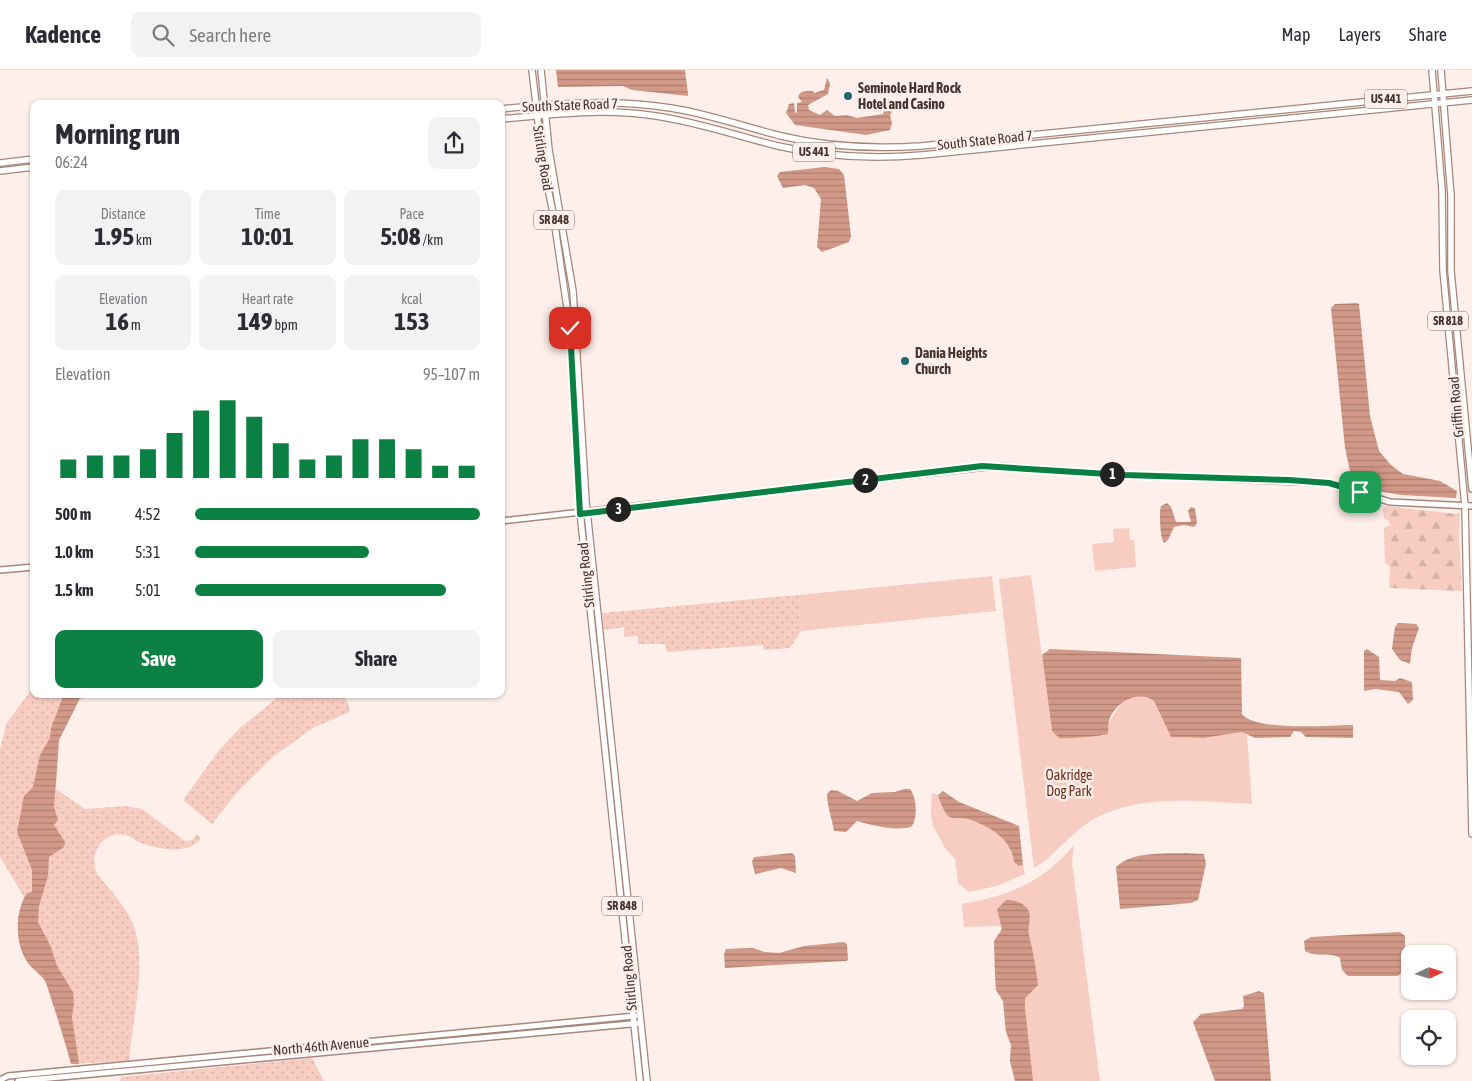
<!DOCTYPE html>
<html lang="en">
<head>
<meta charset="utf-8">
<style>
  :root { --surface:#fff; --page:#f2f2f3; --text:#2b2b33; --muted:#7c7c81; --line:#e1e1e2; --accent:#0b8043 }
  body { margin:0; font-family:"Asap Condensed",sans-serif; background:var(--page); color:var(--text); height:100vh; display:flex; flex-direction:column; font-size:19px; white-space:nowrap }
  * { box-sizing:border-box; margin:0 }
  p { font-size:16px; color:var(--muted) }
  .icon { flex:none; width:28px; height:28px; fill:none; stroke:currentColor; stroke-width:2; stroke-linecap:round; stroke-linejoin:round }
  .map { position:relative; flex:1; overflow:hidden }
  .side { position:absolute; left:30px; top:30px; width:475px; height:598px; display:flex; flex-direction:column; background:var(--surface); border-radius:10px; box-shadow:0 1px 4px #0004 }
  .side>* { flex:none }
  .needle { width:32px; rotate:86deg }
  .tools { position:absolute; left:1401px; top:875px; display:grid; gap:10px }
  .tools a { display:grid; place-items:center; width:55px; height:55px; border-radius:10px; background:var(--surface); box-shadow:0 1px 4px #0004; font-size:25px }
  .pin { position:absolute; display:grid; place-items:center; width:42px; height:42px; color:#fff; margin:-21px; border-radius:10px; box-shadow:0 2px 8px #0006 }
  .km { position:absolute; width:25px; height:25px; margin:-12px; border-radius:50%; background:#222; color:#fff; font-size:14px; line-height:25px; text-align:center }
  .round { display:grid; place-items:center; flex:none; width:52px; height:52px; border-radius:10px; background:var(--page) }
  .headline { display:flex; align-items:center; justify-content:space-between; height:85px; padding:0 25px }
  h1 { font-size:28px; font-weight:700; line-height:38px }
  .figures { display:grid; grid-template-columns:repeat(3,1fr); gap:8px; height:85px; padding:5px 25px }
  .figures div { display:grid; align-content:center; border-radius:10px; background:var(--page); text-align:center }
  .figures b { font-size:25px; font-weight:700 }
  .figures small { font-size:14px; font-weight:400 }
  .figures p { font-size:14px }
  .chart { height:140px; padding:10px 25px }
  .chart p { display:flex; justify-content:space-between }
  .chart svg { width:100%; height:90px; margin-top:5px; stroke:var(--accent); stroke-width:6 }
  .action { display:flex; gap:10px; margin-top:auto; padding:10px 25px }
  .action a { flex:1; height:58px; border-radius:10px; background:var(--accent); color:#fff; font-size:20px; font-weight:700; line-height:58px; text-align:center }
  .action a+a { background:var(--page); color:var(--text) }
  ul { padding:0 25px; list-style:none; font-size:16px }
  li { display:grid; grid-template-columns:80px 60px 1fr; align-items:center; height:38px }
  li i { height:12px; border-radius:6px; background:var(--accent) }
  header { display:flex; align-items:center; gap:30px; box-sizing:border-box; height:70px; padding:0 25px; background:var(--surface); border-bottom:1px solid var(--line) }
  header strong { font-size:24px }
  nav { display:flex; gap:28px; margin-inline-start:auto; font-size:18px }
  .search { width:350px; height:45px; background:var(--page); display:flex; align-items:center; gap:12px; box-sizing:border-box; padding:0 18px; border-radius:10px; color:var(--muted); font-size:19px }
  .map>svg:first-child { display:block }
</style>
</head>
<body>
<header>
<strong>Kadence</strong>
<div class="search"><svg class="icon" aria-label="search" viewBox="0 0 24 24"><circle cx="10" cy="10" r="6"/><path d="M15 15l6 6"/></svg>Search here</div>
<nav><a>Map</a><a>Layers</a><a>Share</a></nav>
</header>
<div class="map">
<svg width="1472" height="1011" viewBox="0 0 1472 1011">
  <defs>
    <pattern id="grass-dots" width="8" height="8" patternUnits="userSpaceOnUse" patternTransform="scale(1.25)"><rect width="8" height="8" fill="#f7cdc1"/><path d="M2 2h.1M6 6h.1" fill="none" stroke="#d5b1a6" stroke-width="1.8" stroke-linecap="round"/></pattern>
    <pattern id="forest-firs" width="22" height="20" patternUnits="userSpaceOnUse" patternTransform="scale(1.25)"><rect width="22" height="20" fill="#f7cdc1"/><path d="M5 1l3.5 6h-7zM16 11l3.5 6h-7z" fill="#d5b1a6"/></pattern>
    <pattern id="water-rules" width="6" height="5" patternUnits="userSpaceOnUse" patternTransform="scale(1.25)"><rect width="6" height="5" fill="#d39988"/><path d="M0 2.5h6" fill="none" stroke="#ad7e70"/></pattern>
  </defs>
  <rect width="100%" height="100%" fill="#feefea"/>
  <!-- grass -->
  <g fill="url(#grass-dots)">
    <path d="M 798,525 L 801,561 L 790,578 L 764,580 L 763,575 L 667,582 L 665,574 L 638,574 L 638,566 L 624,567 L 624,557 L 604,560 L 602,543 Z"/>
    <path d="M 34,616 L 34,624 L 87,624 L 82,630 L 80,629 L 59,670 L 56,719 L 85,739 L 126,736 L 142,739 L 185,771 L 192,770 L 197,764 L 201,768 C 188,786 157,779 139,772 C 135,771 132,766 126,765 C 103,760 88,784 97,804 C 110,820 125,835 133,854 C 148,892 132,951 129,991 L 71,994 L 46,911 L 29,895 L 22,882 L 18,848 L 24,827 L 0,787 L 0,680 L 6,654 Z"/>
    <path d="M 282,624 L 344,624 L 350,639 L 349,642 L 313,658 L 274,686 L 239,720 L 212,754 L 183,730 L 220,679 L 240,658 Z"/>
    <path d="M 312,988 L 324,1011 L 120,1011 L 121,1007 Z"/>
  </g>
  <!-- forest -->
  <path fill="url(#forest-firs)" d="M 1386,436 L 1456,444 L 1460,442 L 1459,464 L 1462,521 L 1389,518 L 1390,496 L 1385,493 L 1384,463 L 1384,458 L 1390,455 L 1389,451 L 1384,449 L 1383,439 Z"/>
  <!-- green -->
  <g fill="#f7cdc1">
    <path d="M 1129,458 L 1130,470 L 1134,470 L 1136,497 L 1095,501 L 1092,474 L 1114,472 L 1113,459 Z"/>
    <path d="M 1031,505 L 1052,661 L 1059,668 C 1075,669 1088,664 1104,666 C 1111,645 1128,613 1154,631 L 1171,667 L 1204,668 L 1243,662 L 1247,665 L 1252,734 C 1200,732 1142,723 1094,749 C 1071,762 1056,785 1034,798 L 999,509 Z"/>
    <path d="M 992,506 L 996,541 L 801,561 L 798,525 Z"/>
    <path d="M 932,723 L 938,725 C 939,730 945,744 948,746 C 952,749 959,747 964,748 C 987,751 1011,769 1014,792 L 1019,796 L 1023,795 L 1025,804 L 997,816 L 969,822 L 958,813 L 955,789 L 945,778 L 933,756 L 931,744 Z"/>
    <path d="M 1074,775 L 1072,792 L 1100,1011 L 1015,1011 L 1010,991 L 1011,975 L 1006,962 L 1003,931 L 996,920 L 995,905 L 994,871 L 1002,859 L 1000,856 L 964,857 L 962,834 C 1010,825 1042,813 1074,775 Z"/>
  </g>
  <!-- water -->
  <g fill="url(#water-rules)">
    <path d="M 556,0 L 685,0 L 688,24 L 688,26 L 632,20 L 623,16 L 558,17 Z"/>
    <path d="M 827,8 L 830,13 L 828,24 L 808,35 L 809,40 L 820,45 L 827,40 L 835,46 L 847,45 L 857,48 L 883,44 L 887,31 L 894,30 L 896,36 L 890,45 L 892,53 L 890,60 L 866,65 L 795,55 L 786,43 L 789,34 L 794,33 L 795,42 L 797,43 L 797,33 L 802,32 L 798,27 C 800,20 807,21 813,21 L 814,23 L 824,20 Z"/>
    <path d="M 825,97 L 839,99 L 844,105 L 851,166 L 849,172 L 822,182 L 817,177 L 821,129 L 814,118 L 805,115 L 783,118 L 777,106 L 780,102 Z"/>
    <path d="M 1357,233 L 1359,234 L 1370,346 L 1379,381 L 1391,395 L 1403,404 L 1440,411 L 1457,421 L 1456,428 L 1401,425 L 1378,421 L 1352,410 L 1345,378 L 1331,238 L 1335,234 Z"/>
    <path d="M 1167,433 L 1171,437 L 1176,452 L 1191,452 L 1188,441 L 1191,437 L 1195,438 L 1197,453 L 1194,457 L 1184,455 L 1174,457 L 1168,470 L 1164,473 C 1160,468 1159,442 1161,436 Z"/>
    <path d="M 1398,553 L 1416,554 L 1419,558 L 1412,578 L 1410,594 L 1400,590 L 1392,579 L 1395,557 Z"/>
    <path d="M 1050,579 L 1241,588 L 1242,644 C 1256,662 1330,655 1353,655 L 1353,668 L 1306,667 L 1301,662 L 1294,661 L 1290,667 L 1255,668 L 1242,662 L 1204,668 L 1171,667 L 1154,631 C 1138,619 1114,633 1109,651 C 1108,655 1108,660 1108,664 C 1103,666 1067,669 1059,668 L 1052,661 L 1042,585 Z"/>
    <path d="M 1367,579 L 1379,587 L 1380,610 L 1395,611 L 1400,608 L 1412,612 L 1413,630 L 1408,634 L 1399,622 L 1375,619 L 1364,621 L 1364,581 Z"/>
    <path d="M 64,624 L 82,624 L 59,670 L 54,737 L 58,750 L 54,755 L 65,772 L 64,777 L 49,787 L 48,806 L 39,836 L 38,852 L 51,877 L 57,896 L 73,922 L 74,933 L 72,947 L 79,994 L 71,994 C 64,967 55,940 46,913 C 44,906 33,900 28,893 C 15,875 14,843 27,823 L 32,822 L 32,800 L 17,762 L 24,726 L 33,717 L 40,685 L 50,668 L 51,658 Z"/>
    <path d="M 904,719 L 910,719 C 917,727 918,750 911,757 C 893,761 875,756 857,751 L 846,762 L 834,761 C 832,749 827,735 827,724 L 831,720 L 838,721 L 857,731 L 872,723 L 895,722 Z"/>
    <path d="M 943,721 L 959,732 L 1019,756 L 1023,795 L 1019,796 L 1014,792 C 1011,768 989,756 968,749 C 962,747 954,750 948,746 C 945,744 939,730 938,725 Z"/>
    <path d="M 792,783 L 795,786 L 796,803 L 781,798 L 755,804 L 752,792 L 754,787 Z"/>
    <path d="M 1185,783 L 1204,784 L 1206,794 L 1198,830 L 1191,833 L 1120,839 L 1116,797 C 1133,781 1163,784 1185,783 Z"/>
    <path d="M 1006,830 C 1014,830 1022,832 1027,838 C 1033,846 1027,856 1029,865 C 1033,881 1036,898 1038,915 L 1025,928 L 1025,938 L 1033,1011 L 1015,1011 L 1010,991 L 1011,975 L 1006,962 L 1003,931 L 996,920 L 995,905 L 994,871 L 1002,859 L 997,839 Z"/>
    <path d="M 1400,862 L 1405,866 L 1405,899 L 1398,906 L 1348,906 L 1342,900 L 1340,888 C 1329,881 1316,888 1305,881 L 1304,871 L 1311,867 Z"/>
    <path d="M 844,872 L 847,874 L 848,890 L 846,891 L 725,898 L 724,884 L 726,879 L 753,878 L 765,882 L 779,883 L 804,876 Z"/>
    <path d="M 1259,921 L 1264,923 L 1271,1011 L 1215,1011 L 1193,952 L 1201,944 L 1242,939 L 1244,936 L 1243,926 Z"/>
  </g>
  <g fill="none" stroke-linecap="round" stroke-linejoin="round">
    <defs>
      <g id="secondary">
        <path d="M 501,451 L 995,396 L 1124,405 L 1329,413 L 1390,432 L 1472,436"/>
        <path d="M 0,500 L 34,497"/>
        <path d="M 0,1010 L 8,1006 L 635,946"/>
        <path d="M 18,1011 L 641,953"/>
      </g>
      <g id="primary">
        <path d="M 532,0 L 543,94 L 553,143 L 570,258 L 579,432 L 640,1011"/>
        <path d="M 541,0 L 549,80 L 573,221 L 586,431 L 647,1011"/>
        <path d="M 1432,0 L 1442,120 L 1443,200 L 1465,436 L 1472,764"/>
        <path d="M 1441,0 L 1451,126 L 1451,201 L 1472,419"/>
        <path d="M 501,39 C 559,33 614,29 671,38 C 709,44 745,57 781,66 C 827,77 874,79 921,76 L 1472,21"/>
        <path d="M 501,49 C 553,44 604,38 656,46 C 698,52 737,66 778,76 C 825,87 874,89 922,85 L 1472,30"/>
        <path d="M 0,93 L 34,89"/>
        <path d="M 0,101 L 34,97"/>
      </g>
    </defs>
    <!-- secondary casing -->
    <use href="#secondary" stroke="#a7867c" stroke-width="8"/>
    <!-- primary casing -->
    <use href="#primary" stroke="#a7867c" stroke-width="8"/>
    <!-- secondary -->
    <use href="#secondary" stroke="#fff" stroke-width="5"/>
    <!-- primary -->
    <use href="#primary" stroke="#fff" stroke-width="5.5"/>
  </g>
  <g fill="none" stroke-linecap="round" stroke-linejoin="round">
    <defs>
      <path id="route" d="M 570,258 L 580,444 L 982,396 L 1124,405 L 1289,410 L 1329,413 L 1360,422"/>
    </defs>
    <!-- route casing -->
    <use href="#route" stroke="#fff" stroke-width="10"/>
    <!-- route -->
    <use href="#route" stroke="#0b8043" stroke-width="6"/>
  </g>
  <!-- markers -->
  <g fill="#1f6575" stroke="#feefea" stroke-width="2">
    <circle cx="848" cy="26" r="5"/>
    <circle cx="905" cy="291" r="5"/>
  </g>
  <g text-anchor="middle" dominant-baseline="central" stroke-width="5" stroke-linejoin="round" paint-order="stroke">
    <!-- shield labels -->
    <g fill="#feefea" stroke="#7a6c68" stroke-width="1">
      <rect x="1365" y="19.5" width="42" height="19" rx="4"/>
      <rect x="793" y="72.5" width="42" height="19" rx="4"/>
      <rect x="534" y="140.5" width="40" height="19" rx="4"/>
      <rect x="1428" y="241.5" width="40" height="19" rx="4"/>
      <rect x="602" y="826.5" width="40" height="19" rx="4"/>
    </g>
    <g font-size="12" font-weight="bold" fill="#423430">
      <text x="1386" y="29">US 441</text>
      <text x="814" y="82">US 441</text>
      <text x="554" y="150">SR 848</text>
      <text x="1448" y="251">SR 818</text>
      <text x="622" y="836">SR 848</text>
    </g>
    <!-- poi labels -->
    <g font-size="14" font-weight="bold" fill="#423430" stroke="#feefea" text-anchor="start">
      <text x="858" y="18">Seminole Hard Rock<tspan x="858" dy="16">Hotel and Casino</tspan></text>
      <text x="915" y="283">Dania Heights<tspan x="915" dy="16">Church</tspan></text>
    </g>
    <!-- street labels -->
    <g font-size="14" fill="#423430" stroke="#feefea">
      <text transform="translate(570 35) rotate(-2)">South State Road 7</text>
      <text transform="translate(985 70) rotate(-6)">South State Road 7</text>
      <text transform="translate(543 88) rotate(81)">Stirling Road</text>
      <text transform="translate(1456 337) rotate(-95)">Griffin Road</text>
      <text transform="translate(586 505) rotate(-96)">Stirling Road</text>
      <text transform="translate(629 908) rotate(-95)">Stirling Road</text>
      <text transform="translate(321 976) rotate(-5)">North 46th Avenue</text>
    </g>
    <!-- park labels -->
    <g font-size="14" fill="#732c18" stroke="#feefea">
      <text x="1069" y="705">Oakridge<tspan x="1069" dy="16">Dog Park</tspan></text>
    </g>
  </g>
</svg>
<div class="tools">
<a><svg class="needle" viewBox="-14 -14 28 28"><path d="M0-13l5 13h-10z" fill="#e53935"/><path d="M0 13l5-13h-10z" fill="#7c7c81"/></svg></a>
<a><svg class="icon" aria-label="locate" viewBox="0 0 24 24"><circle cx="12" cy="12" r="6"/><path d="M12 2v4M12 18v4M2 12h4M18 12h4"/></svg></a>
</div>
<div class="pin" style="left:1360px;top:422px;background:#1e9e55"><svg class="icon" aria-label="arrive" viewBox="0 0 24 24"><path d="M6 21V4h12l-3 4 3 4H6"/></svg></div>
<div class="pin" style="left:570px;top:258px;background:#d93025"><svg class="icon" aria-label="check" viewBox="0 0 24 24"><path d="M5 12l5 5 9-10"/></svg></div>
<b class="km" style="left:1112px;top:404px">1</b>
<b class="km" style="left:865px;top:410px">2</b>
<b class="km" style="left:618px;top:439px">3</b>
<section class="side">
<div class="headline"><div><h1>Morning run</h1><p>06:24</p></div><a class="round"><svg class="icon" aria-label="share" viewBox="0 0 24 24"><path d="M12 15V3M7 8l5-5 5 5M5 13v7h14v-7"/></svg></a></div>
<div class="figures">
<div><p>Distance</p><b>1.95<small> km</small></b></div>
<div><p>Time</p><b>10:01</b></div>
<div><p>Pace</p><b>5:08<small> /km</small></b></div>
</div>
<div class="figures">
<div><p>Elevation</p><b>16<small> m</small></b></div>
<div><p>Heart rate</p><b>149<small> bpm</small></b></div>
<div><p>kcal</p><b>153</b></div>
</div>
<div class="chart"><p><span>Elevation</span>95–107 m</p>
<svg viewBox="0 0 160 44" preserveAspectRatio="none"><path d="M5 44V35M15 44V33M25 44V33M35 44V30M45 44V22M55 44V11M65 44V6M75 44V14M85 44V27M95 44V35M105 44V33M115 44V25M125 44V25M135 44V30M145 44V38M155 44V38"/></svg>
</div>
<ul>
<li><b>500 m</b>4:52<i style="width:100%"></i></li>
<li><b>1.0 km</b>5:31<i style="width:61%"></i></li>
<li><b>1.5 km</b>5:01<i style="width:88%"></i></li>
</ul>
<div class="action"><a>Save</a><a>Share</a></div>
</section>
</div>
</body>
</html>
